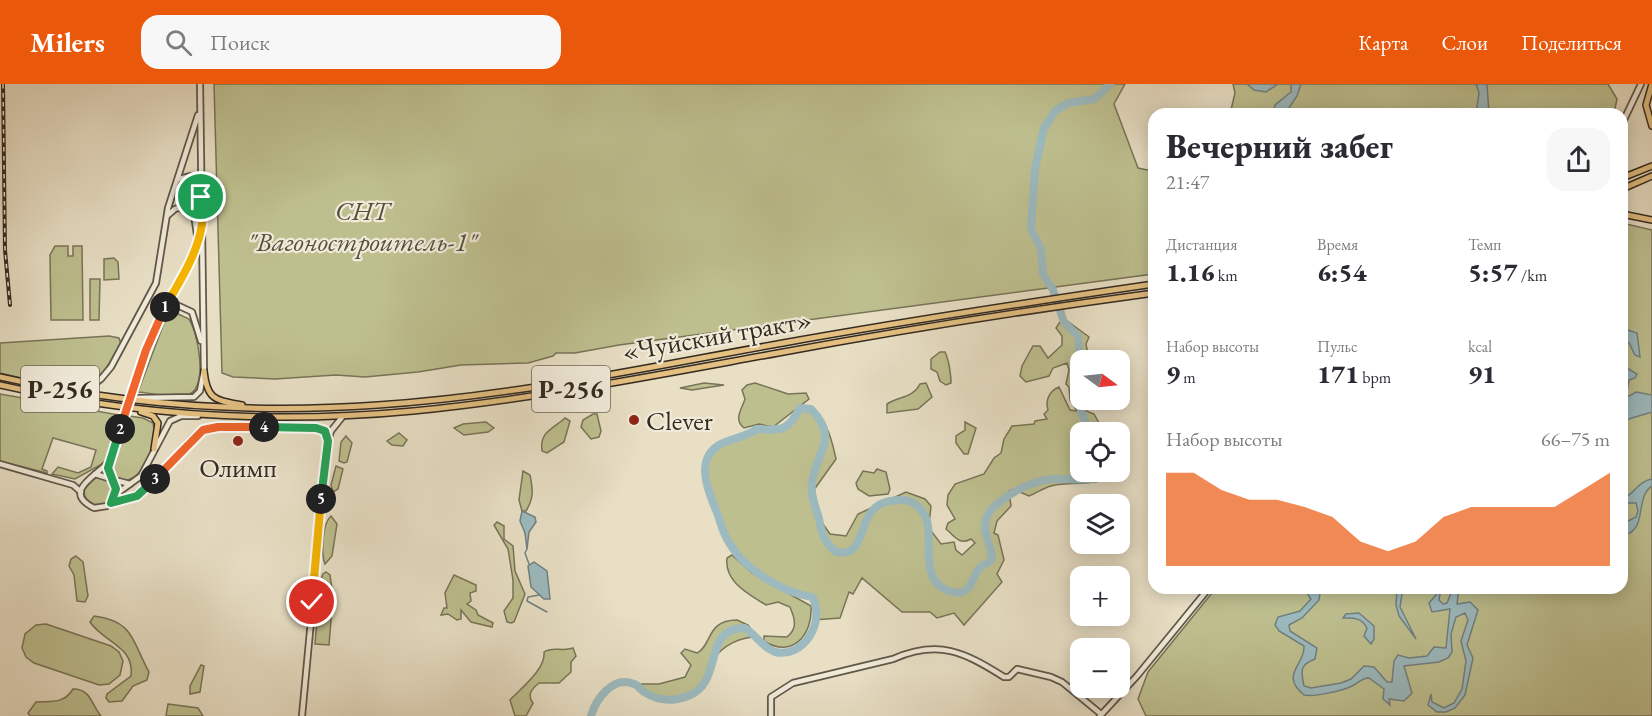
<!DOCTYPE html>
<html lang="ru">
<head>
<meta charset="utf-8">
<style>
  :root { --surface:#fff; --page:#f7f7f7; --text:#2b2b33; --muted:#7c7c81; --accent:#ea580c }
  body { margin:0; font-family:"EB Garamond",serif; background:var(--page); color:var(--text); height:100vh; display:flex; flex-direction:column; font-size:22px; white-space:nowrap }
  * { box-sizing:border-box; margin:0 }
  p { font-size:20px; color:var(--muted) }
  .icon { flex:none; width:33px; height:33px; fill:none; stroke:currentColor; stroke-width:2; stroke-linecap:round; stroke-linejoin:round }
  .map { position:relative; flex:1; overflow:hidden }
  .drawer { position:absolute; left:1148px; top:24px; width:480px; height:486px; display:flex; flex-direction:column; background:var(--surface); border-radius:18px; box-shadow:0 3px 15px #0003 }
  .drawer>* { flex:none }
  .needle { width:39px; rotate:105deg }
  .tools { position:absolute; left:1070px; top:266px; display:grid; gap:12px }
  .tools a { display:grid; place-items:center; width:60px; height:60px; border-radius:12px; background:var(--surface); box-shadow:0 3px 15px #0003; font-size:30px }
  .pin { position:absolute; display:grid; place-items:center; width:51px; height:51px; color:#fff; margin:-26px; border:3px solid #fff; border-radius:50%; box-shadow:0 2px 6px #0007 }
  .km { position:absolute; width:30px; height:30px; margin:-15px; border-radius:50%; background:#222; color:#fff; font-size:16px; line-height:30px; text-align:center }
  .round { display:grid; place-items:center; flex:none; width:63px; height:63px; border-radius:18px; background:var(--page) }
  .headline { display:flex; align-items:center; justify-content:space-between; height:102px; padding:0 18px }
  h1 { font-size:33px; font-weight:800; line-height:45px }
  .figures { display:grid; grid-template-columns:repeat(3,1fr); gap:9px; height:102px; padding:6px 18px }
  .figures div { display:grid; align-content:center }
  .figures b { font-size:26px; font-weight:800 }
  .figures small { font-size:16px; font-weight:400 }
  .figures p { font-size:16px }
  .chart { height:168px; padding:12px 18px }
  .chart p { display:flex; justify-content:space-between }
  .chart svg { width:100%; height:108px; margin-top:6px; fill:var(--accent); opacity:.7 }
  header { display:flex; align-items:center; gap:36px; box-sizing:border-box; height:84px; padding:0 30px; background:var(--accent); color:#fff }
  header strong { font-size:28px }
  nav { display:flex; gap:33px; margin-inline-start:auto; font-size:21px }
  .search { width:420px; height:54px; background:var(--page); display:flex; align-items:center; gap:15px; box-sizing:border-box; padding:0 21px; border-radius:18px; color:var(--muted); font-size:22px }
  .map>svg:first-child { display:block }
</style>
</head>
<body>
<header>
<strong>Milers</strong>
<div class="search"><svg class="icon" aria-label="search" viewBox="0 0 24 24"><circle cx="10" cy="10" r="6"/><path d="M15 15l6 6"/></svg>Поиск</div>
<nav><a>Карта</a><a>Слои</a><a>Поделиться</a></nav>
</header>
<div class="map">
<svg width="1652" height="632" viewBox="0 0 1652 632">
  <rect width="100%" height="100%" fill="#e8dfc5"/>
  <filter id="stains"><feTurbulence type="fractalNoise" baseFrequency=".00333" numOctaves="4"/><feColorMatrix values="0 0 0 0 .2 0 0 0 0 .09 0 0 0 0 .02 0 0 0 .5 -.17"/></filter>
  <radialGradient id="worn" r=".72"><stop offset=".6" stop-color="#630" stop-opacity="0"/><stop offset="1" stop-color="#630" stop-opacity=".3"/></radialGradient>
  <!-- green -->
  <g fill="#bebf8f" stroke="#787458" stroke-width="1.5">
    <path d="M 214,0 L 1125,0 L 1114,20 L 1138,84 L 1153,87 L 1153,190 L 619,261 L 575,269 L 556,269 L 553,272 L 528,279 L 461,281 L 418,288 L 365,293 L 336,291 L 275,295 L 233,293 L 222,289 Z"/>
    <path d="M 1233,0 L 1608,0 L 1617,15 L 1614,30 L 1230,30 L 1235,9 Z"/>
    <path d="M 1622,139 L 1652,146 L 1652,632 L 1146,632 L 1138,615 L 1148,588 L 1216,504 L 1622,504 Z"/>
    <path d="M 55,162 L 68,162 L 68,172 L 73,172 L 73,162 L 82,162 L 83,236 L 51,236 L 50,171 Z"/>
    <path d="M 114,174 L 118,178 L 119,195 L 104,196 L 104,175 Z"/>
    <path d="M 90,195 L 100,195 L 99,236 L 90,236 Z"/>
    <path d="M 176,229 L 189,235 C 198,249 208,300 190,310 C 177,316 152,309 138,308 L 164,239 L 170,231 Z"/>
    <path d="M 1066,236 L 1089,253 L 1086,260 L 1089,276 L 1080,276 L 1080,315 L 1084,326 L 1094,330 L 1104,348 L 1080,348 L 1080,387 L 1119,387 L 1119,365 C 1148,407 1067,396 1051,402 C 1043,404 1037,409 1029,412 L 1013,405 L 1009,407 L 1011,422 L 997,437 L 994,449 L 998,451 L 1004,476 L 997,490 L 1002,498 L 964,541 L 954,529 L 937,534 L 930,528 L 902,528 L 862,494 L 853,510 L 849,508 L 840,534 L 814,536 L 815,520 L 813,513 L 791,509 L 750,483 L 730,461 L 709,408 L 707,374 C 722,353 738,359 757,345 C 796,347 779,345 802,323 C 827,331 831,352 836,375 L 811,410 L 818,433 L 830,450 L 846,452 L 858,430 L 906,408 L 925,415 L 931,422 L 928,449 L 932,448 L 941,460 L 954,458 L 956,466 L 962,471 L 975,459 L 971,455 C 959,462 954,451 946,445 L 948,439 L 955,435 L 947,421 L 948,411 L 955,400 L 984,390 L 994,374 L 1001,369 L 1004,355 L 1012,342 L 1034,340 L 1035,337 L 1047,335 L 1044,330 L 1048,326 C 1045,317 1049,307 1059,303 L 1070,326 L 1077,327 L 1070,316 L 1069,303 L 1066,300 L 1069,286 L 1067,279 L 1053,284 L 1049,292 L 1026,298 L 1020,292 L 1022,282 L 1033,262 L 1040,262 L 1048,274 L 1062,261 L 1062,252 L 1056,244 L 1060,238 Z"/>
    <path d="M 109,252 L 119,254 L 121,260 C 114,271 107,287 96,295 C 75,309 24,294 0,289 L 0,259 Z"/>
    <path d="M 940,268 L 945,268 C 949,276 951,291 951,299 L 946,301 L 940,297 L 937,288 L 931,285 L 931,275 Z"/>
    <path d="M 704,299 L 724,301 L 692,306 L 680,304 Z"/>
    <path d="M 755,299 L 788,310 L 806,309 L 809,315 L 773,343 L 759,340 L 744,344 C 733,335 742,325 745,315 L 742,306 L 747,301 Z"/>
    <path d="M 926,299 L 932,313 L 918,325 L 887,329 L 887,320 C 900,312 913,314 920,300 Z"/>
    <path d="M 0,310 L 119,331 L 104,379 L 75,395 L 52,390 L 58,383 L 78,389 L 91,383 L 96,366 L 53,354 L 42,385 L 47,387 L 47,389 L 0,377 Z"/>
    <path d="M 593,330 L 597,330 L 601,347 L 599,353 L 591,355 L 581,343 L 583,336 Z"/>
    <path d="M 129,332 L 143,334 L 153,339 C 158,358 140,411 114,392 L 111,386 Z"/>
    <path d="M 565,334 L 570,337 L 564,358 L 547,369 L 542,367 C 539,348 553,345 565,334 Z"/>
    <path d="M 486,338 L 494,344 L 488,348 L 464,351 L 454,344 L 463,340 Z"/>
    <path d="M 965,338 L 976,344 L 968,370 L 964,370 L 956,359 L 956,352 L 965,346 Z"/>
    <path d="M 399,349 L 407,356 L 403,362 L 392,361 L 387,357 Z"/>
    <path d="M 346,352 L 352,359 L 347,378 L 344,379 L 339,377 L 341,358 Z"/>
    <path d="M 336,382 L 343,385 L 338,405 L 333,408 L 331,401 Z"/>
    <path d="M 877,385 L 886,388 L 890,405 L 888,410 L 869,412 L 858,405 L 856,399 L 863,387 L 874,389 Z"/>
    <path d="M 523,387 L 530,391 C 533,406 534,414 526,427 L 522,427 L 519,416 Z"/>
    <circle cx="98" cy="407" r="14"/>
    <path d="M 331,432 L 337,440 L 332,472 L 325,480 C 321,470 322,440 331,432 Z"/>
    <path d="M 497,438 L 504,442 L 504,455 L 513,462 L 515,487 L 525,510 L 514,538 L 511,539 L 507,538 L 504,527 L 513,514 L 513,496 L 508,465 L 494,441 Z"/>
    <path d="M 732,471 L 752,489 L 811,522 C 813,551 792,575 764,557 L 764,552 L 787,553 C 798,544 795,535 790,523 L 778,518 L 766,521 C 749,510 724,498 727,474 Z"/>
    <path d="M 76,472 L 83,478 L 88,512 L 85,518 L 77,517 L 74,491 L 69,482 L 71,475 Z"/>
    <path d="M 326,488 L 330,491 L 333,512 L 329,561 L 315,560 L 320,498 L 323,490 Z"/>
    <path d="M 454,491 L 476,501 L 476,507 L 470,509 L 471,517 L 467,520 L 476,526 L 478,531 L 493,539 L 492,543 L 471,538 L 461,526 L 461,535 L 457,536 L 448,530 L 441,531 L 444,524 L 447,524 L 445,509 Z"/>
    <path d="M 94,532 C 134,537 132,557 149,588 L 147,596 L 133,602 L 122,617 L 109,618 L 106,614 L 107,610 L 131,592 C 135,562 104,559 90,538 Z"/>
    <path d="M 737,536 L 748,541 L 757,553 C 740,553 723,561 713,576 C 709,582 711,591 708,598 C 700,612 672,620 657,615 C 649,612 641,606 634,600 L 659,600 L 685,593 L 691,581 L 681,569 L 685,565 L 697,569 C 712,562 706,536 737,536 Z"/>
    <path d="M 46,540 L 111,562 L 119,568 L 123,577 L 120,591 L 109,600 L 99,601 L 34,579 L 26,573 L 22,564 L 25,550 L 36,541 Z"/>
    <path d="M 573,564 L 576,572 L 571,578 L 571,588 L 559,599 L 539,599 C 533,604 526,610 533,619 L 526,632 L 515,632 L 510,616 C 521,604 546,585 544,568 C 552,562 563,568 573,564 Z"/>
    <path d="M 201,581 L 204,582 L 200,608 L 190,610 L 190,602 Z"/>
    <path d="M 73,605 C 91,605 91,620 101,632 L 30,632 L 28,629 L 36,618 C 52,617 64,620 73,605 Z"/>
    <path d="M 168,620 L 198,624 L 203,632 L 166,632 Z"/>
  </g>
  <!-- water -->
  <g fill="#9cbabf" stroke="#728080" stroke-width="1.5">
    <path d="M 1247,0 L 1278,0 L 1266,8 L 1254,6 Z"/>
    <path d="M 1291,0 L 1301,0 L 1297,12 L 1285,30 L 1273,30 L 1275,21 L 1291,8 Z"/>
    <path d="M 1476,0 L 1487,0 L 1489,30 L 1476,30 L 1479,9 Z"/>
    <path d="M 1622,244 L 1637,249 L 1640,273 L 1635,271 L 1629,259 L 1622,257 Z"/>
    <path d="M 1622,281 L 1637,290 L 1635,294 L 1629,296 L 1627,308 Z"/>
    <path d="M 1636,308 L 1652,311 L 1652,328 L 1622,337 L 1622,316 Z"/>
    <path d="M 1652,395 L 1652,402 C 1636,412 1646,439 1630,449 L 1622,450 L 1622,440 L 1636,433 L 1638,427 L 1636,419 L 1626,419 L 1622,415 C 1634,411 1638,397 1652,395 Z"/>
    <path d="M 522,427 L 535,433 L 536,438 L 529,448 L 527,465 L 525,449 L 520,437 Z"/>
    <path d="M 534,478 L 547,487 L 550,515 L 544,515 L 531,503 L 528,482 Z"/>
    <path d="M 1290,504 L 1316,504 L 1320,509 L 1319,516 L 1302,534 L 1289,541 L 1290,547 L 1317,564 L 1315,575 C 1299,581 1301,588 1304,602 L 1311,604 L 1341,599 L 1351,595 L 1364,582 L 1374,583 L 1387,598 L 1392,598 L 1394,577 L 1398,571 L 1409,574 L 1427,572 L 1434,563 L 1446,564 L 1450,525 L 1432,528 L 1429,519 L 1436,511 L 1437,504 L 1441,504 L 1439,516 L 1443,520 L 1447,519 L 1453,504 L 1459,504 L 1457,520 L 1470,518 L 1478,526 L 1467,561 L 1473,574 L 1465,611 L 1455,624 L 1446,628 L 1437,628 L 1428,621 L 1431,610 L 1432,618 L 1444,624 L 1454,619 L 1462,605 L 1466,577 L 1461,557 L 1468,536 L 1465,529 L 1456,533 L 1451,550 L 1452,568 L 1448,574 L 1439,578 L 1404,582 L 1412,609 L 1404,617 L 1389,615 L 1390,621 L 1383,615 L 1384,605 L 1369,594 C 1361,594 1359,599 1352,602 C 1342,607 1315,613 1304,611 C 1279,590 1305,582 1304,562 L 1279,547 L 1275,541 L 1278,533 L 1300,527 L 1311,515 L 1307,509 Z"/>
    <path d="M 1397,504 L 1403,504 L 1400,523 L 1416,555 L 1399,532 L 1396,521 Z"/>
    <path d="M 1359,529 L 1374,542 L 1374,555 L 1371,560 L 1364,552 L 1367,544 C 1361,533 1353,534 1343,534 L 1346,530 Z"/>
  </g>
  <g fill="none" stroke-linecap="round" stroke-linejoin="round">
    <!-- stream -->
    <g stroke="#728080" stroke-width="1.5">
      <path d="M 527,465 L 525,469 L 529,480"/>
      <path d="M 539,511 L 528,513 L 527,517 L 547,528"/>
    </g>
    <!-- river -->
    <g stroke="#9cbabf" stroke-width="8">
      <path d="M 1080,276 L 1078,252 L 1064,238 L 1053,206 L 1043,190 L 1041,165 L 1031,145 L 1035,85 L 1044,44 L 1055,27 L 1068,19 L 1095,15 L 1110,0"/>
      <path d="M 1080,278 L 1075,307 L 1088,348"/>
      <path d="M 1119,370 L 1119,383"/>
      <path d="M 591,632 C 596,615 613,591 634,600 C 638,601 641,606 644,608 C 658,617 673,618 688,612 C 725,598 701,544 745,544 C 756,551 763,564 775,568 C 804,575 826,537 812,513 C 781,508 742,484 727,455 C 721,445 720,434 715,424 C 710,411 701,389 707,375 C 715,354 741,357 757,345 C 782,346 787,348 800,324 L 811,325 C 840,355 816,367 812,399 C 810,412 816,423 819,435 C 822,450 824,458 836,468 C 871,475 853,423 890,417 C 896,416 903,415 909,417 C 917,420 925,428 927,437 C 933,458 919,497 949,507 C 955,509 961,510 966,506 C 973,501 973,492 978,486 C 980,482 988,480 992,475 C 992,463 984,452 985,439 C 987,427 995,421 1005,414 C 1019,404 1034,397 1052,395 C 1075,394 1094,400 1116,387"/>
    </g>
    <defs>
      <g id="tertiary">
        <path d="M 1622,40 L 1641,0"/>
        <path d="M 179,95 L 191,92 L 201,102"/>
        <path d="M 180,124 L 194,131 L 197,151"/>
        <path d="M 168,131 L 175,125 L 195,119 L 202,110"/>
        <path d="M 165,224 L 177,221 L 192,228 L 201,257"/>
        <path d="M 136,294 C 154,242 184,197 201,145"/>
        <path d="M 67,305 L 93,301 L 101,295 L 111,283 L 156,199 L 168,124 L 198,31"/>
        <path d="M 138,314 L 194,313 L 200,307 L 204,287 L 200,0"/>
        <path d="M 121,342 C 115,358 103,379 111,395 L 130,400"/>
        <path d="M 108,378 C 99,391 60,407 94,424 L 107,422 L 112,418"/>
        <path d="M 0,380 L 73,401 L 81,408"/>
        <path d="M 95,390 L 111,395 L 115,410"/>
        <path d="M 115,411 L 141,392 L 170,337 L 181,332 L 198,332"/>
        <path d="M 111,419 C 145,414 161,387 183,364 C 189,357 196,349 204,345 C 226,337 290,344 316,344 L 325,347 L 328,354"/>
        <path d="M 302,632 L 328,357 L 331,347 L 343,332"/>
        <path d="M 771,632 L 771,613 L 793,599 L 893,575 C 939,555 964,568 1004,593 L 1009,593 L 1017,585 L 1051,593 L 1062,598 L 1101,630"/>
        <path d="M 1100,632 L 1137,592 L 1209,504"/>
      </g>
      <g id="trunk">
        <path d="M 1652,0 L 1646,21 L 1652,42"/>
        <path d="M 1622,94 L 1652,82"/>
        <path d="M 1622,105 L 1652,92"/>
        <path d="M 1622,130 L 1652,136"/>
        <path d="M 204,287 C 207,316 215,316 242,321"/>
        <path d="M 0,293 C 123,321 252,330 378,321 C 514,312 649,283 783,259 C 906,237 1030,218 1154,200"/>
        <path d="M 0,301 C 135,332 276,340 413,327 C 535,315 657,291 778,269 C 902,246 1028,226 1154,209"/>
        <path d="M 141,328 L 153,332 L 158,339 L 154,365"/>
      </g>
    </defs>
    <!-- tertiary casing -->
    <use href="#tertiary" stroke="#60574a" stroke-width="8"/>
    <!-- trunk casing -->
    <use href="#trunk" stroke="#332a21" stroke-width="8"/>
    <!-- tertiary -->
    <use href="#tertiary" stroke="#f0ead9" stroke-width="4.5"/>
    <!-- trunk -->
    <use href="#trunk" stroke="#e4c082" stroke-width="5"/>
    <defs>
      <path id="rail" d="M 3,0 L 5,166 L 10,221"/>
    </defs>
    <!-- rail casing -->
    <use href="#rail" stroke="#332a21" stroke-width="4"/>
    <!-- rail -->
    <use href="#rail" stroke="#f0ead9" stroke-width="1.5" stroke-dasharray="4.5" stroke-linecap="butt"/>
    <defs>
      <path id="tertiary-bridge" d="M 121,342 L 136,294"/>
    </defs>
    <!-- tertiary-bridge casing -->
    <use href="#tertiary-bridge" stroke="#60574a" stroke-width="8" stroke-linecap="butt"/>
    <!-- tertiary-bridge -->
    <use href="#tertiary-bridge" stroke="#f0ead9" stroke-width="4.5"/>
  </g>
  <g fill="none" stroke-linecap="round" stroke-linejoin="round">
    <defs>
      <path id="split-1" d="M 165,223 C 180,197 198,169 202,140 C 204,130 202,117 202,107 L 201,113"/>
      <path id="split-2" d="M 120,345 L 146,266 L 165,223"/>
      <path id="split-3" d="M 120,345 L 108,384 L 116,405 L 111,419 L 137,412 L 155,395"/>
      <path id="split-4" d="M 155,395 L 203,346 L 218,343 L 264,343"/>
      <path id="split-5" d="M 264,343 L 316,344 L 325,347 L 328,357 L 321,415"/>
      <path id="split-6" d="M 312,518 L 321,415"/>
    </defs>
    <!-- split-1 casing -->
    <use href="#split-1" stroke="#fff" stroke-width="12"/>
    <!-- split-2 casing -->
    <use href="#split-2" stroke="#fff" stroke-width="12"/>
    <!-- split-3 casing -->
    <use href="#split-3" stroke="#fff" stroke-width="12"/>
    <!-- split-4 casing -->
    <use href="#split-4" stroke="#fff" stroke-width="12"/>
    <!-- split-5 casing -->
    <use href="#split-5" stroke="#fff" stroke-width="12"/>
    <!-- split-6 casing -->
    <use href="#split-6" stroke="#fff" stroke-width="12"/>
    <!-- split-1 -->
    <use href="#split-1" stroke="#f5b400" stroke-width="8"/>
    <!-- split-2 -->
    <use href="#split-2" stroke="#f0652b" stroke-width="8"/>
    <!-- split-3 -->
    <use href="#split-3" stroke="#22a559" stroke-width="8"/>
    <!-- split-4 -->
    <use href="#split-4" stroke="#f0652b" stroke-width="8"/>
    <!-- split-5 -->
    <use href="#split-5" stroke="#22a559" stroke-width="8"/>
    <!-- split-6 -->
    <use href="#split-6" stroke="#f5b400" stroke-width="8"/>
  </g>
  <!-- markers -->
  <g fill="#8f2418" stroke="#f0ead9" stroke-width="2">
    <circle cx="634" cy="336" r="6"/>
    <circle cx="238" cy="357" r="6"/>
  </g>
  <g text-anchor="middle" dominant-baseline="central" stroke-width="4.5" stroke-linejoin="round" paint-order="stroke">
    <!-- shield labels -->
    <g fill="#f0ead9" stroke="#6c6458" stroke-width="1.5">
      <rect x="21" y="282" width="78" height="46" rx="4.5"/>
      <rect x="532" y="282" width="78" height="46" rx="4.5"/>
    </g>
    <g font-size="26" font-weight="bold" fill="#332a21">
      <text x="60" y="305">Р-256</text>
      <text x="571" y="305">Р-256</text>
    </g>
    <!-- park labels -->
    <g font-size="27" font-style="italic" fill="#564f3c" stroke="#f0ead9">
      <text x="362" y="126">СНТ<tspan x="362" dy="31">"Вагоностроитель-1"</tspan></text>
    </g>
    <!-- street labels -->
    <g font-size="27" fill="#332a21" stroke="#f0ead9">
      <text transform="translate(717 251) rotate(-10)">«Чуйский тракт»</text>
    </g>
    <!-- poi labels -->
    <g font-size="27" fill="#332a21" stroke="#f0ead9" text-anchor="start">
      <text x="646" y="336">Clever</text>
      <text x="238" y="383" text-anchor="middle">Олимп</text>
    </g>
  </g>
  <rect width="100%" height="100%" filter="url(#stains)"/>
  <rect width="100%" height="100%" fill="url(#worn)"/>
</svg>
<div class="tools">
<a><svg class="needle" viewBox="-14 -14 28 28"><path d="M0-13l5 13h-10z" fill="#e53935"/><path d="M0 13l5-13h-10z" fill="#7c7c81"/></svg></a>
<a><svg class="icon" aria-label="locate" viewBox="0 0 24 24"><circle cx="12" cy="12" r="6"/><path d="M12 2v4M12 18v4M2 12h4M18 12h4"/></svg></a>
<a><svg class="icon" aria-label="layers" viewBox="0 0 24 24"><path d="M12 4l9 5-9 5-9-5zM3 14l9 5 9-5"/></svg></a>
<a>+</a>
<a>−</a>
</div>
<div class="pin" style="left:201px;top:113px;background:#1e9e55"><svg class="icon" aria-label="arrive" viewBox="0 0 24 24"><path d="M6 21V4h12l-3 4 3 4H6"/></svg></div>
<div class="pin" style="left:312px;top:518px;background:#d93025"><svg class="icon" aria-label="check" viewBox="0 0 24 24"><path d="M5 12l5 5 9-10"/></svg></div>
<b class="km" style="left:165px;top:223px">1</b>
<b class="km" style="left:120px;top:345px">2</b>
<b class="km" style="left:155px;top:395px">3</b>
<b class="km" style="left:264px;top:343px">4</b>
<b class="km" style="left:321px;top:415px">5</b>
<section class="drawer">
<div class="headline"><div><h1>Вечерний забег</h1><p>21:47</p></div><a class="round"><svg class="icon" aria-label="share" viewBox="0 0 24 24"><path d="M12 15V3M7 8l5-5 5 5M5 13v7h14v-7"/></svg></a></div>
<div class="figures">
<div><p>Дистанция</p><b>1.16<small> km</small></b></div>
<div><p>Время</p><b>6:54</b></div>
<div><p>Темп</p><b>5:57<small> /km</small></b></div>
</div>
<div class="figures">
<div><p>Набор высоты</p><b>9<small> m</small></b></div>
<div><p>Пульс</p><b>171<small> bpm</small></b></div>
<div><p>kcal</p><b>91</b></div>
</div>
<div class="chart"><p><span>Набор высоты</span>66–75 m</p>
<svg viewBox="0 0 160 44" preserveAspectRatio="none"><path d="M0 44V6L10 6L20 13L30 17L40 17L50 20L60 24L70 34L80 38L90 34L100 24L110 20L120 20L130 20L140 20L150 13L160 6V44z"/></svg>
</div>
</section>
</div>
</body>
</html>
